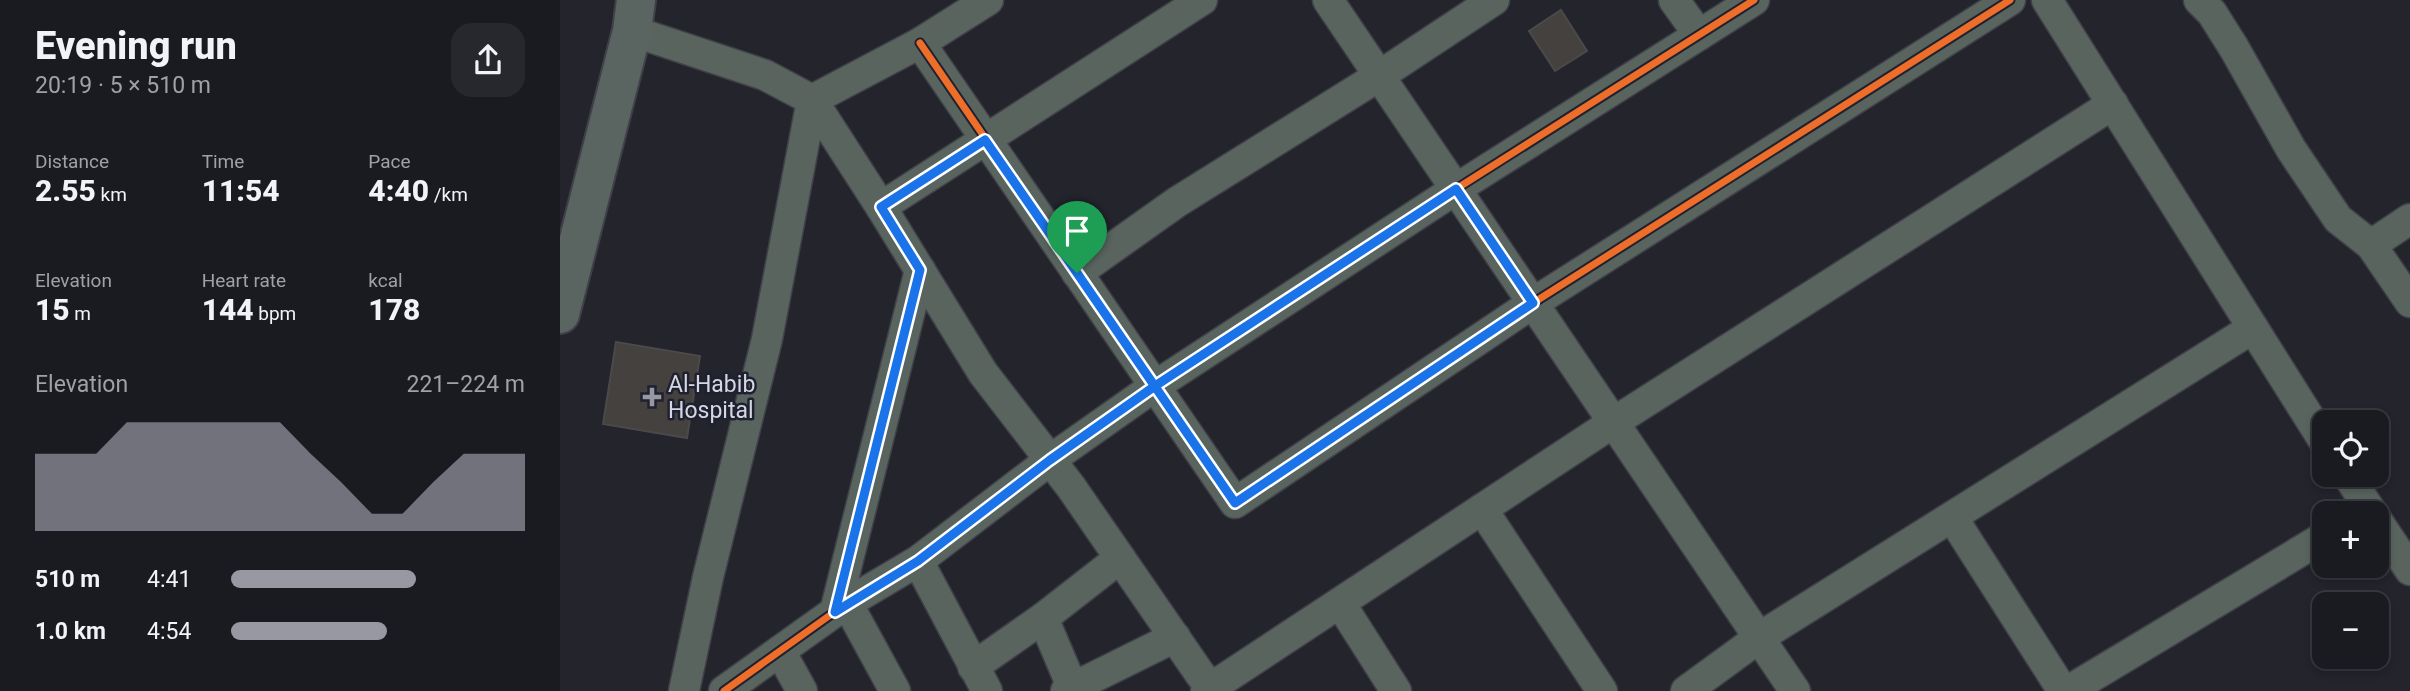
<!DOCTYPE html>
<html lang="en">
<head>
<meta charset="utf-8">
<style>
  :root { --surface:#1a1b21; --page:#27282e; --text:#f1f3f6; --muted:#9fa1a5; --line:#38393f; --accent:#9798a2 }
  body { margin:0; font-family:Roboto,sans-serif; background:var(--page); color:var(--text); height:100vh; display:flex; flex-direction:column; font-size:26px; white-space:nowrap }
  * { box-sizing:border-box; margin:0 }
  p { font-size:23px; color:var(--muted) }
  .icon { flex:none; width:38px; height:38px; fill:none; stroke:currentColor; stroke-width:2; stroke-linecap:round; stroke-linejoin:round }
  .map { position:relative; flex:1; overflow:hidden }
  .panel { display:flex; flex-direction:column; background:var(--surface); width:560px }
  .panel>* { flex:none }
  .tools { position:absolute; left:1752px; top:410px; display:grid; gap:14px }
  .tools a { display:grid; place-items:center; width:77px; height:77px; border-radius:14px; background:var(--surface); box-shadow:0 4px 10px #0003,0 0 0 2px var(--line); font-size:35px }
  .pin { position:absolute; display:grid; place-items:center; width:60px; height:60px; color:#fff; margin:-72px -30px; border-radius:50% 50% 50% 0; rotate:-45deg; box-shadow:0 0 7px #0007 }
  .pin .icon { rotate:45deg }
  .round { display:grid; place-items:center; flex:none; width:74px; height:74px; border-radius:21px; background:var(--page) }
  .summary { display:flex; align-items:center; justify-content:space-between; height:119px; padding:0 35px }
  h1 { font-size:38px; font-weight:800; line-height:52px }
  .metrics { display:grid; grid-template-columns:repeat(3,1fr); gap:10px; height:119px; padding:7px 35px }
  .metrics div { display:grid; align-content:center }
  .metrics b { font-size:30px; font-weight:800 }
  .metrics small { font-size:19px; font-weight:400 }
  .metrics p { font-size:19px }
  .chart { height:196px; padding:14px 35px }
  .chart p { display:flex; justify-content:space-between }
  .chart svg { width:100%; height:126px; margin-top:7px; fill:var(--accent); opacity:.7 }
  ul { padding:0 35px; list-style:none; font-size:23px }
  li { display:grid; grid-template-columns:112px 84px 1fr; align-items:center; height:52px }
  li i { height:18px; border-radius:9px; background:var(--accent) }
  main { display:flex; flex:1; min-height:0 }
  .map>svg:first-child { display:block }
</style>
</head>
<body>
<main>
<section class="panel">
<div class="summary"><div><h1>Evening run</h1><p>20:19 · 5 × 510 m</p></div><a class="round"><svg class="icon" aria-label="share" viewBox="0 0 24 24"><path d="M12 15V3M7 8l5-5 5 5M5 13v7h14v-7"/></svg></a></div>
<div class="metrics">
<div><p>Distance</p><b>2.55<small> km</small></b></div>
<div><p>Time</p><b>11:54</b></div>
<div><p>Pace</p><b>4:40<small> /km</small></b></div>
</div>
<div class="metrics">
<div><p>Elevation</p><b>15<small> m</small></b></div>
<div><p>Heart rate</p><b>144<small> bpm</small></b></div>
<div><p>kcal</p><b>178</b></div>
</div>
<div class="chart"><p><span>Elevation</span>221–224 m</p>
<svg viewBox="0 0 160 44" preserveAspectRatio="none"><path d="M0 44V17L10 17L20 17L30 6L40 6L50 6L60 6L70 6L80 6L90 17L100 27L110 38L120 38L130 27L140 17L150 17L160 17V44z"/></svg>
</div>
<ul>
<li><b>510 m</b>4:41<i style="width:63%"></i></li>
<li><b>1.0 km</b>4:54<i style="width:53%"></i></li>
</ul>
</section>
<div class="map">
<svg width="1850" height="691" viewBox="0 0 1850 691">
  <rect width="100%" height="100%" fill="#23242c"/>
  <!-- building -->
  <g fill="#44413f" stroke="#4b494a" stroke-width="2">
    <path d="M 1001,10 L 1027,51 L 995,71 L 969,31 Z"/>
    <path d="M 56,342 L 140,356 L 127,438 L 43,424 Z"/>
  </g>
  <g fill="none" stroke-linecap="round" stroke-linejoin="round">
    <defs>
      <g id="minor">
        <path d="M 768,0 L 1235,691"/>
        <path d="M 1114,0 L 1139,35"/>
        <path d="M 1487,0 L 1764,441"/>
        <path d="M 1639,0 L 1652,13 L 1674,48 L 1731,149 L 1778,219 L 1811,245 L 1850,302"/>
        <path d="M 72,31 L 205,75 L 252,100 L 321,207 L 423,373 L 511,487 L 640,674 L 654,691"/>
        <path d="M 360,43 L 675,503 L 973,303 L 1450,0"/>
        <path d="M 321,207 L 642,0"/>
        <path d="M 1811,245 L 1850,219"/>
        <path d="M 517,273 L 617,202 L 819,76 L 934,0"/>
        <path d="M 1787,474 L 1812,513"/>
        <path d="M 922,509 L 1042,691"/>
        <path d="M 1392,517 L 1503,691"/>
        <path d="M 1816,519 L 1850,570"/>
        <path d="M 358,561 L 427,691"/>
        <path d="M 287,603 L 335,691"/>
        <path d="M 780,603 L 836,691"/>
        <path d="M 275,612 L 360,270"/>
        <path d="M 483,618 L 514,691"/>
        <path d="M 220,651 L 242,691"/>
        <path d="M 413,667 L 483,618 L 560,558"/>
        <path d="M 124,691 L 148,577 L 207,339 L 252,100 L 360,43 L 428,0"/>
        <path d="M 164,691 L 287,603 L 358,561 L 490,460 L 595,386 L 896,189 L 1194,0"/>
        <path d="M 506,691 L 615,637"/>
        <path d="M 646,691 L 1054,422 L 1553,104"/>
        <path d="M 1126,691 L 1200,637 L 1693,328"/>
        <path d="M 1508,691 L 1764,537"/>
      </g>
      <path id="major" d="M 0,314 L 72,31 L 76,0"/>
    </defs>
    <!-- minor casing -->
    <use href="#minor" stroke="#404148" stroke-width="33"/>
    <!-- major casing -->
    <use href="#major" stroke="#404148" stroke-width="42"/>
    <!-- minor -->
    <use href="#minor" stroke="#59645f" stroke-width="30"/>
    <!-- major -->
    <use href="#major" stroke="#5a6562" stroke-width="38"/>
    <defs>
      <g id="cycleway">
        <path d="M 360,43 L 675,503 L 973,303 L 1450,0"/>
        <path d="M 164,691 L 287,603 L 358,561 L 490,460 L 595,386 L 896,189 L 1194,0"/>
      </g>
    </defs>
    <!-- cycleway casing -->
    <use href="#cycleway" stroke="#1f2130" stroke-width="11"/>
    <!-- cycleway -->
    <use href="#cycleway" stroke="#ee6e29" stroke-width="7"/>
  </g>
  <g fill="none" stroke-linecap="round" stroke-linejoin="round">
    <defs>
      <path id="route" d="M 517,273 L 425,140 L 321,207 L 360,270 L 275,612 L 358,561 L 490,460 L 595,386 L 896,189 L 973,303 L 675,503 L 517,273"/>
    </defs>
    <!-- route casing -->
    <use href="#route" stroke="#fff" stroke-width="14"/>
    <!-- route -->
    <use href="#route" stroke="#1a73e8" stroke-width="9"/>
  </g>
  <!-- markers -->
  <path fill="#9798a2" stroke="#1f2130" stroke-width="2.5" d="M88.5 386.5h7v7h7v7h-7v7h-7v-7h-7v-7h7z"/>
  <g text-anchor="middle" dominant-baseline="central" stroke-width="5" stroke-linejoin="round" paint-order="stroke">
    <!-- poi labels -->
    <g font-size="23" fill="#d5d7e2" stroke="#1f2130" text-anchor="start">
      <text x="108" y="384">Al-Habib<tspan x="108" dy="26">Hospital</tspan></text>
    </g>
  </g>
</svg>
<div class="tools">
<a><svg class="icon" aria-label="locate" viewBox="0 0 24 24"><circle cx="12" cy="12" r="6"/><path d="M12 2v4M12 18v4M2 12h4M18 12h4"/></svg></a>
<a>+</a>
<a>−</a>
</div>
<div class="pin" style="left:517px;top:273px;background:#1e9e55"><svg class="icon" aria-label="arrive" viewBox="0 0 24 24"><path d="M6 21V4h12l-3 4 3 4H6"/></svg></div>
</div>
</main>
</body>
</html>
